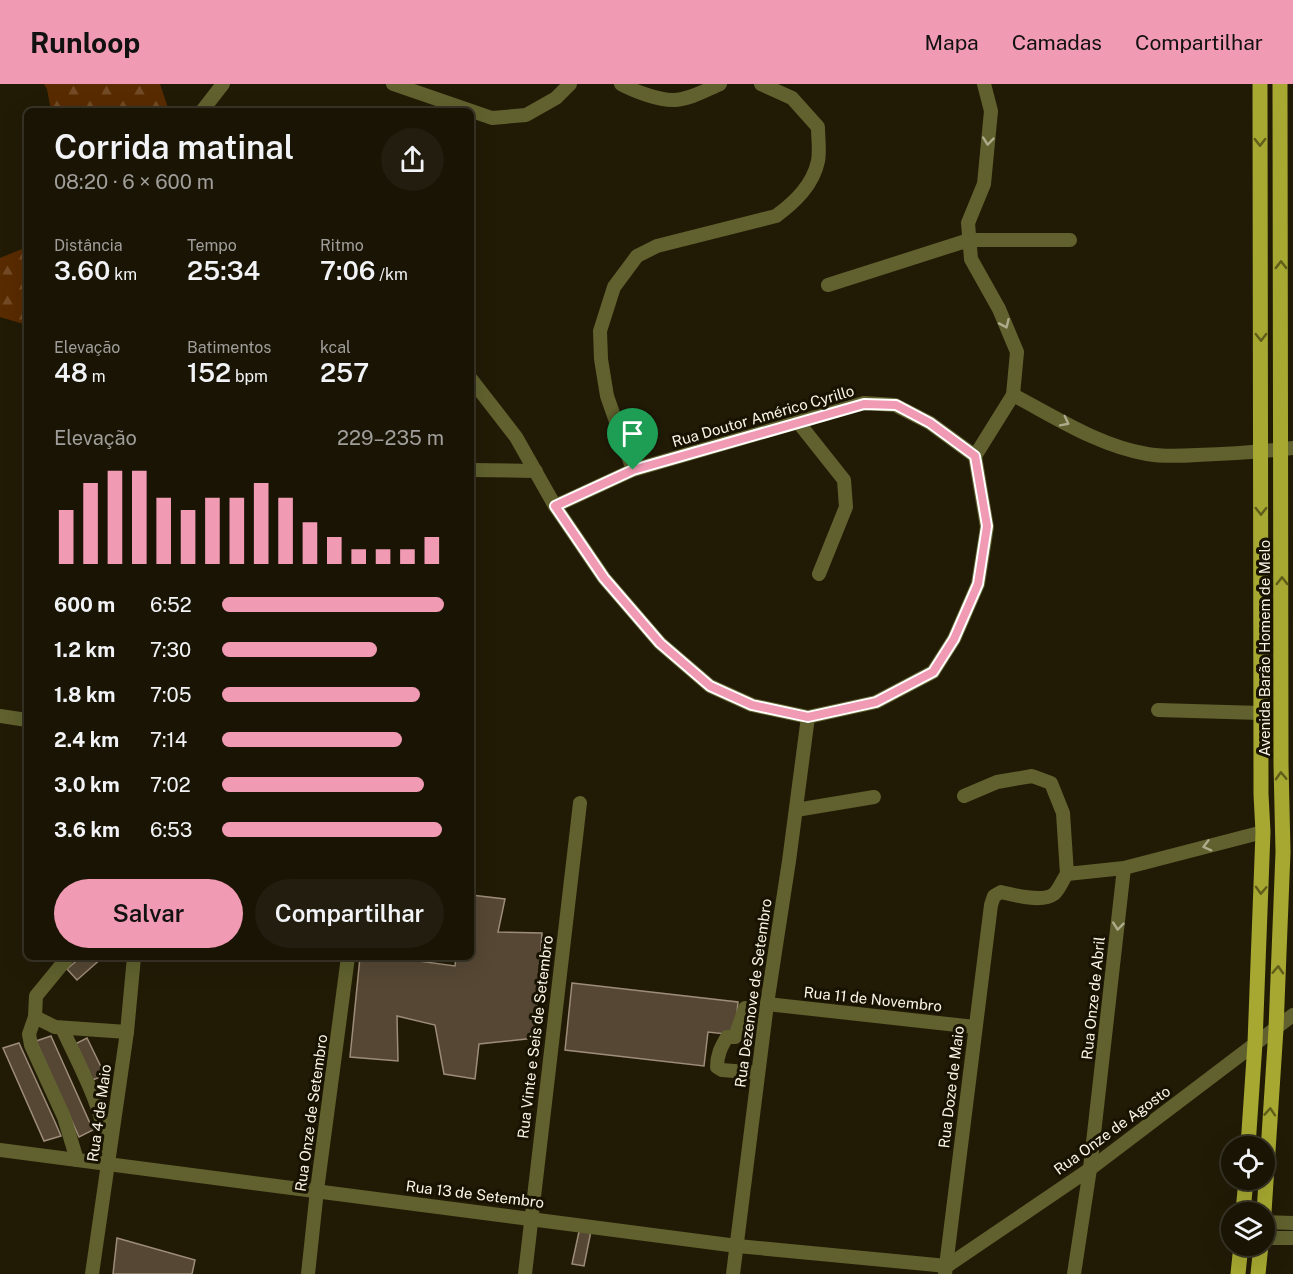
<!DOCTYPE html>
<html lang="pt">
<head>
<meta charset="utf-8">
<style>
  :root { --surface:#191404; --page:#221d0e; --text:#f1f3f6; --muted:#9f9e9a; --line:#373326; --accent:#f19ab3 }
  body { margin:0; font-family:"Public Sans",sans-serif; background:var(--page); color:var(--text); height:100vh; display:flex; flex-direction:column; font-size:22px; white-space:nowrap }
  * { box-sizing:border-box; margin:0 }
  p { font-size:20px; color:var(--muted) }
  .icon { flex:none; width:33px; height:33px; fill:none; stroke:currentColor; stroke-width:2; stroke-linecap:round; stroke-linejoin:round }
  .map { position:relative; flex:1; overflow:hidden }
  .details { position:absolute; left:24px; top:24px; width:450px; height:852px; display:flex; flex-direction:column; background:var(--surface); border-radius:9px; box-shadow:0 6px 24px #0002,0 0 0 2px var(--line) }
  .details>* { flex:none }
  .controls { position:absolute; left:1221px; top:1052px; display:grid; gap:12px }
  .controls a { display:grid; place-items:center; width:54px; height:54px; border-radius:50%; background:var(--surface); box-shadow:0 6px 24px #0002,0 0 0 2px var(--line); font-size:30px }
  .pin { position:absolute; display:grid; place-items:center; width:51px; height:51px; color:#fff; margin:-62px -26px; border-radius:50% 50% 50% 0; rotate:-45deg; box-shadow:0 0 6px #0007 }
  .pin .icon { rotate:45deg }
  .round { display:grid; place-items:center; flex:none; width:63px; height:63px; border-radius:32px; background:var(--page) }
  .head { display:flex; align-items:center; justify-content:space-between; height:102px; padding:0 30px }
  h1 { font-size:33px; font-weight:600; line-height:45px }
  .metrics { display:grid; grid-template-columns:repeat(3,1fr); gap:9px; height:102px; padding:6px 30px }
  .metrics div { display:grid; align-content:center }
  .metrics b { font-size:26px; font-weight:600 }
  .metrics small { font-size:16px; font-weight:400 }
  .metrics p { font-size:16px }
  .chart { height:168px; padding:12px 30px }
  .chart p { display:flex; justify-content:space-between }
  .chart svg { width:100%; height:108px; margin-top:6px; stroke:var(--accent); stroke-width:6 }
  .action { display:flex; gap:12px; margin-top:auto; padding:12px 30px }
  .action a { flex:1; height:69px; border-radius:36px; background:var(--accent); color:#111; font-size:24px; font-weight:600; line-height:69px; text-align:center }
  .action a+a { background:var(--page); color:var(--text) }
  ul { padding:0 30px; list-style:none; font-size:20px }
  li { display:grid; grid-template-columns:96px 72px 1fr; align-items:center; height:45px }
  li i { height:15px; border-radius:8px; background:var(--accent) }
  header { display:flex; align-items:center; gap:36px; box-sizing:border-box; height:84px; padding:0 30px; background:var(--accent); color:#111 }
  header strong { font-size:28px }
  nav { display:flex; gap:33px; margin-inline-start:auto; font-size:21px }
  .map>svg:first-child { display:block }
</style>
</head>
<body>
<header>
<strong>Runloop</strong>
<nav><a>Mapa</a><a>Camadas</a><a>Compartilhar</a></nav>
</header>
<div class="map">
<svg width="1293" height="1190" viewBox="0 0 1293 1190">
  <defs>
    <pattern id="forest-firs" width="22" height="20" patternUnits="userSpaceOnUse" patternTransform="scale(1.5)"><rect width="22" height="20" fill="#592b00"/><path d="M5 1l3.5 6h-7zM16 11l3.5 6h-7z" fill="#724a25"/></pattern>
  </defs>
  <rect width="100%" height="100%" fill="#211b06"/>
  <!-- forest -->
  <g fill="url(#forest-firs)">
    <path d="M 44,0 L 160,0 L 169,27 L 51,27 L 47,5 Z"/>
    <path d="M 27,163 L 27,241 L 0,233 L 0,174 Z"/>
  </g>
  <!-- building -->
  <g fill="#564734" stroke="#9d8c77" stroke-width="1.5">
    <path d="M 471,811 L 505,815 L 498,848 L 542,849 L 535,954 L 479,960 L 475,995 L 444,990 L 435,941 L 397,932 L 398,977 L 350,973 L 360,873 L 389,873 L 455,882 L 456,873 L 471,873 Z"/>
    <path d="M 81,873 L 103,873 L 77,896 L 67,885 Z"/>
    <path d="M 572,899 L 738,918 L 735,951 L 708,948 L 704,982 L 565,966 Z"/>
    <path d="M 51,952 L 93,1046 L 79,1053 L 36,957 Z"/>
    <path d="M 87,954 L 105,991 L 90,997 L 75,960 Z"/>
    <path d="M 19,959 L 55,1038 L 61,1052 L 44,1057 L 3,964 Z"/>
    <path d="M 580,1143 L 591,1147 L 584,1182 L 572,1180 Z"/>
    <path d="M 117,1154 L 195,1176 L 192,1190 L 113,1190 Z"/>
  </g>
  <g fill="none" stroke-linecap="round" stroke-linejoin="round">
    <!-- minor -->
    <g stroke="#60612e" stroke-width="14">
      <path d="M 393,0 L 492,34 L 526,31 L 556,14 L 570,0"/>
      <path d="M 621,0 C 634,7 660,17 675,16 C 691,15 706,6 720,0"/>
      <path d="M 202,27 L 223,0"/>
      <path d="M 828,201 L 969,156 L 1070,156"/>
      <path d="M 471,295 L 516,353 L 555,422 L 604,494 L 660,559 L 710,602 L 752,621 L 808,633 L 876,618 L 933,588 L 954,555 L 978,500 L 987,443 L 975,372 L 1013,311 L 1017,268 L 999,225 L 971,175 L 968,139 L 984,100 L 991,27 L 984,0"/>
      <path d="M 1013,311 C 1055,333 1099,362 1147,370 C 1163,373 1181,372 1197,371 C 1229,370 1261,368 1293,364"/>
      <path d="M 798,338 L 844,396 L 846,423 L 819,490"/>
      <path d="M 471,386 L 536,387"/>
      <path d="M 633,386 L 607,312 L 601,275 L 600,247 L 614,203 L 637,172 L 657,162 L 776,132 C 795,118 813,101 818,77 C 820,67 818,54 818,43 L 792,14 L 761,0"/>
      <path d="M 555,422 L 633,386 L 864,319 L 895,321 L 930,339 L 975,372"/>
      <path d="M 1158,626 L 1261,629"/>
      <path d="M 0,632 L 27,636"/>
      <path d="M 964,712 L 997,698 L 1032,692 L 1051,699 L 1063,729 L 1067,790 L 1124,784 L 1263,748"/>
      <path d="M 796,726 L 874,713"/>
      <path d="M 68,873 L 36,912 L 35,933 L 55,943 L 127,948"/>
      <path d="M 767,920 L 975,943"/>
      <path d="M 745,924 L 735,953 L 727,953 C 721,963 717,971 717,983 L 722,986 L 758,989"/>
      <path d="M 35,933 L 29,950 L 31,961 L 64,1033 L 77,1076"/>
      <path d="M 62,944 C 74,971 109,1034 104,1062"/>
      <path d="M 0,1066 L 737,1162 L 947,1182"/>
      <path d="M 1264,1138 L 1293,1139"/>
      <path d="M 1264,1154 L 1293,1154"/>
      <path d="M 947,1182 L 1090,1085 L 1293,931"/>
      <path d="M 92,1190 L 127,948 L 134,873"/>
      <path d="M 308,1190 L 317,1106 L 348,873"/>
      <path d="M 525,1190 L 580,719"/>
      <path d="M 733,1190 L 767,920 L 789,777 L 808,633"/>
      <path d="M 945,1190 L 991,821 L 994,812 L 1001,808 C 1014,811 1042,819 1054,810 C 1059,806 1063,795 1067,790"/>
      <path d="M 1074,1190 L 1090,1085 L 1124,784"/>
    </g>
    <!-- major -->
    <g stroke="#a6a831" stroke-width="15">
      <path d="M 1248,1062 L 1255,959 L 1263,748 L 1261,710 L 1260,0"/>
      <path d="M 1243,1128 L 1246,1095"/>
      <path d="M 1264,1128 L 1276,945 L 1283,768 L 1281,680 L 1280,0"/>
      <path d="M 1238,1190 L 1241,1161"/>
      <path d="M 1258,1190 L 1261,1161"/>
    </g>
  </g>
  <!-- one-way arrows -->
  <defs><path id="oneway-chevron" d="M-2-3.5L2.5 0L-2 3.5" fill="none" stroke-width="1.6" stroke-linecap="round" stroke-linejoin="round" transform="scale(1.5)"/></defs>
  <g stroke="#acab8b">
    <use href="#oneway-chevron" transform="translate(988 57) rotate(96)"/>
    <use href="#oneway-chevron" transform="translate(1005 240) rotate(66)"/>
    <use href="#oneway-chevron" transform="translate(1065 338) rotate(27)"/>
    <use href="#oneway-chevron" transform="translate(1207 762) rotate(165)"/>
    <use href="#oneway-chevron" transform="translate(1118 842) rotate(96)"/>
  </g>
  <g stroke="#5f5d19">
    <use href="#oneway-chevron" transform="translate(1260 58) rotate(90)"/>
    <use href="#oneway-chevron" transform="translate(1281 181) rotate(-90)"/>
    <use href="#oneway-chevron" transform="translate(1261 253) rotate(90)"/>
    <use href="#oneway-chevron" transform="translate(1261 427) rotate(90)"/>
    <use href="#oneway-chevron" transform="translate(1282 497) rotate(-90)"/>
    <use href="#oneway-chevron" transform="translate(1281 692) rotate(-92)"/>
    <use href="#oneway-chevron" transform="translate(1261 806) rotate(92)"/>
    <use href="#oneway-chevron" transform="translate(1278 886) rotate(-87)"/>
    <use href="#oneway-chevron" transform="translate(1270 1028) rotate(-86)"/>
  </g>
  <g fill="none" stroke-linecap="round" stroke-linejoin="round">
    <defs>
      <path id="route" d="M 864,320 L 896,321 L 930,339 L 975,372 L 987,442 L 978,500 L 954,555 L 933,588 L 876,618 L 808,633 L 752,621 L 710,602 L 660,559 L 604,494 L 555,422 L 633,386 Z"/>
    </defs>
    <!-- route casing -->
    <use href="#route" stroke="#fff" stroke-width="12"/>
    <!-- route -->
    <use href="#route" stroke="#f19ab3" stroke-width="8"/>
  </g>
  <g text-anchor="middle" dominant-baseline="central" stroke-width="6" stroke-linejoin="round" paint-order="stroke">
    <!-- street labels -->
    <g font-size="15" fill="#f9f5e8" stroke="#181201">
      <text transform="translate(763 332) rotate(-16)">Rua Doutor Américo Cyrillo</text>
      <text transform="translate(1264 564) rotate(-90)">Avenida Barão Homem de Melo</text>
      <text transform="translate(753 909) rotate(-82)">Rua Dezenove de Setembro</text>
      <text transform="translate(1093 914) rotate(-84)">Rua Onze de Abril</text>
      <text transform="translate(873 915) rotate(6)">Rua 11 de Novembro</text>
      <text transform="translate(535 953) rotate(-83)">Rua Vinte e Seis de Setembro</text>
      <text transform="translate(951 1003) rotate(-83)">Rua Doze de Maio</text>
      <text transform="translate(99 1029) rotate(-82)">Rua 4 de Maio</text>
      <text transform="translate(311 1029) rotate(-82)">Rua Onze de Setembro</text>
      <text transform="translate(1112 1046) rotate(-36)">Rua Onze de Agosto</text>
      <text transform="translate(475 1110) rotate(7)">Rua 13 de Setembro</text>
    </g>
  </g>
</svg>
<div class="controls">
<a><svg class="icon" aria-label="locate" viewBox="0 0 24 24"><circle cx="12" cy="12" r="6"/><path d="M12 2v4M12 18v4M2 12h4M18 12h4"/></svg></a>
<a><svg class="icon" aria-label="layers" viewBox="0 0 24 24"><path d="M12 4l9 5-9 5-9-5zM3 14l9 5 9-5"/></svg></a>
</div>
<div class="pin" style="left:633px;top:386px;background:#1e9e55"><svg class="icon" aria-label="arrive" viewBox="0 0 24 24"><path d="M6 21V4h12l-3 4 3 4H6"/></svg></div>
<section class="details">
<div class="head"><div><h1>Corrida matinal</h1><p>08:20 · 6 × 600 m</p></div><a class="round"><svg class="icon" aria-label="share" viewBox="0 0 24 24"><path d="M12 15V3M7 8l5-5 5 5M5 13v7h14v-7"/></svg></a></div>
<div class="metrics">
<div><p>Distância</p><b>3.60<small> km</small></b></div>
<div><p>Tempo</p><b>25:34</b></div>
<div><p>Ritmo</p><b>7:06<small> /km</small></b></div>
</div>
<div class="metrics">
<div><p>Elevação</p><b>48<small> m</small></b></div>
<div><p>Batimentos</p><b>152<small> bpm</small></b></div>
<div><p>kcal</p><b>257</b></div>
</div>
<div class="chart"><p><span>Elevação</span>229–235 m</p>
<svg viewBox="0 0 160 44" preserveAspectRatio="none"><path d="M5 44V22M15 44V11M25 44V6M35 44V6M45 44V17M55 44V22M65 44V17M75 44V17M85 44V11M95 44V17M105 44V27M115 44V33M125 44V38M135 44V38M145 44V38M155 44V33"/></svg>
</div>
<ul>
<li><b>600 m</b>6:52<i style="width:100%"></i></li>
<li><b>1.2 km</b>7:30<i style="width:70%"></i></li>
<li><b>1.8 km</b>7:05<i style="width:89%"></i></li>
<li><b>2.4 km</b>7:14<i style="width:81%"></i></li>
<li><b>3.0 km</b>7:02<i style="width:91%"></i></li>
<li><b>3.6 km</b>6:53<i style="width:99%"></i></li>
</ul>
<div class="action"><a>Salvar</a><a>Compartilhar</a></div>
</section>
</div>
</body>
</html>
